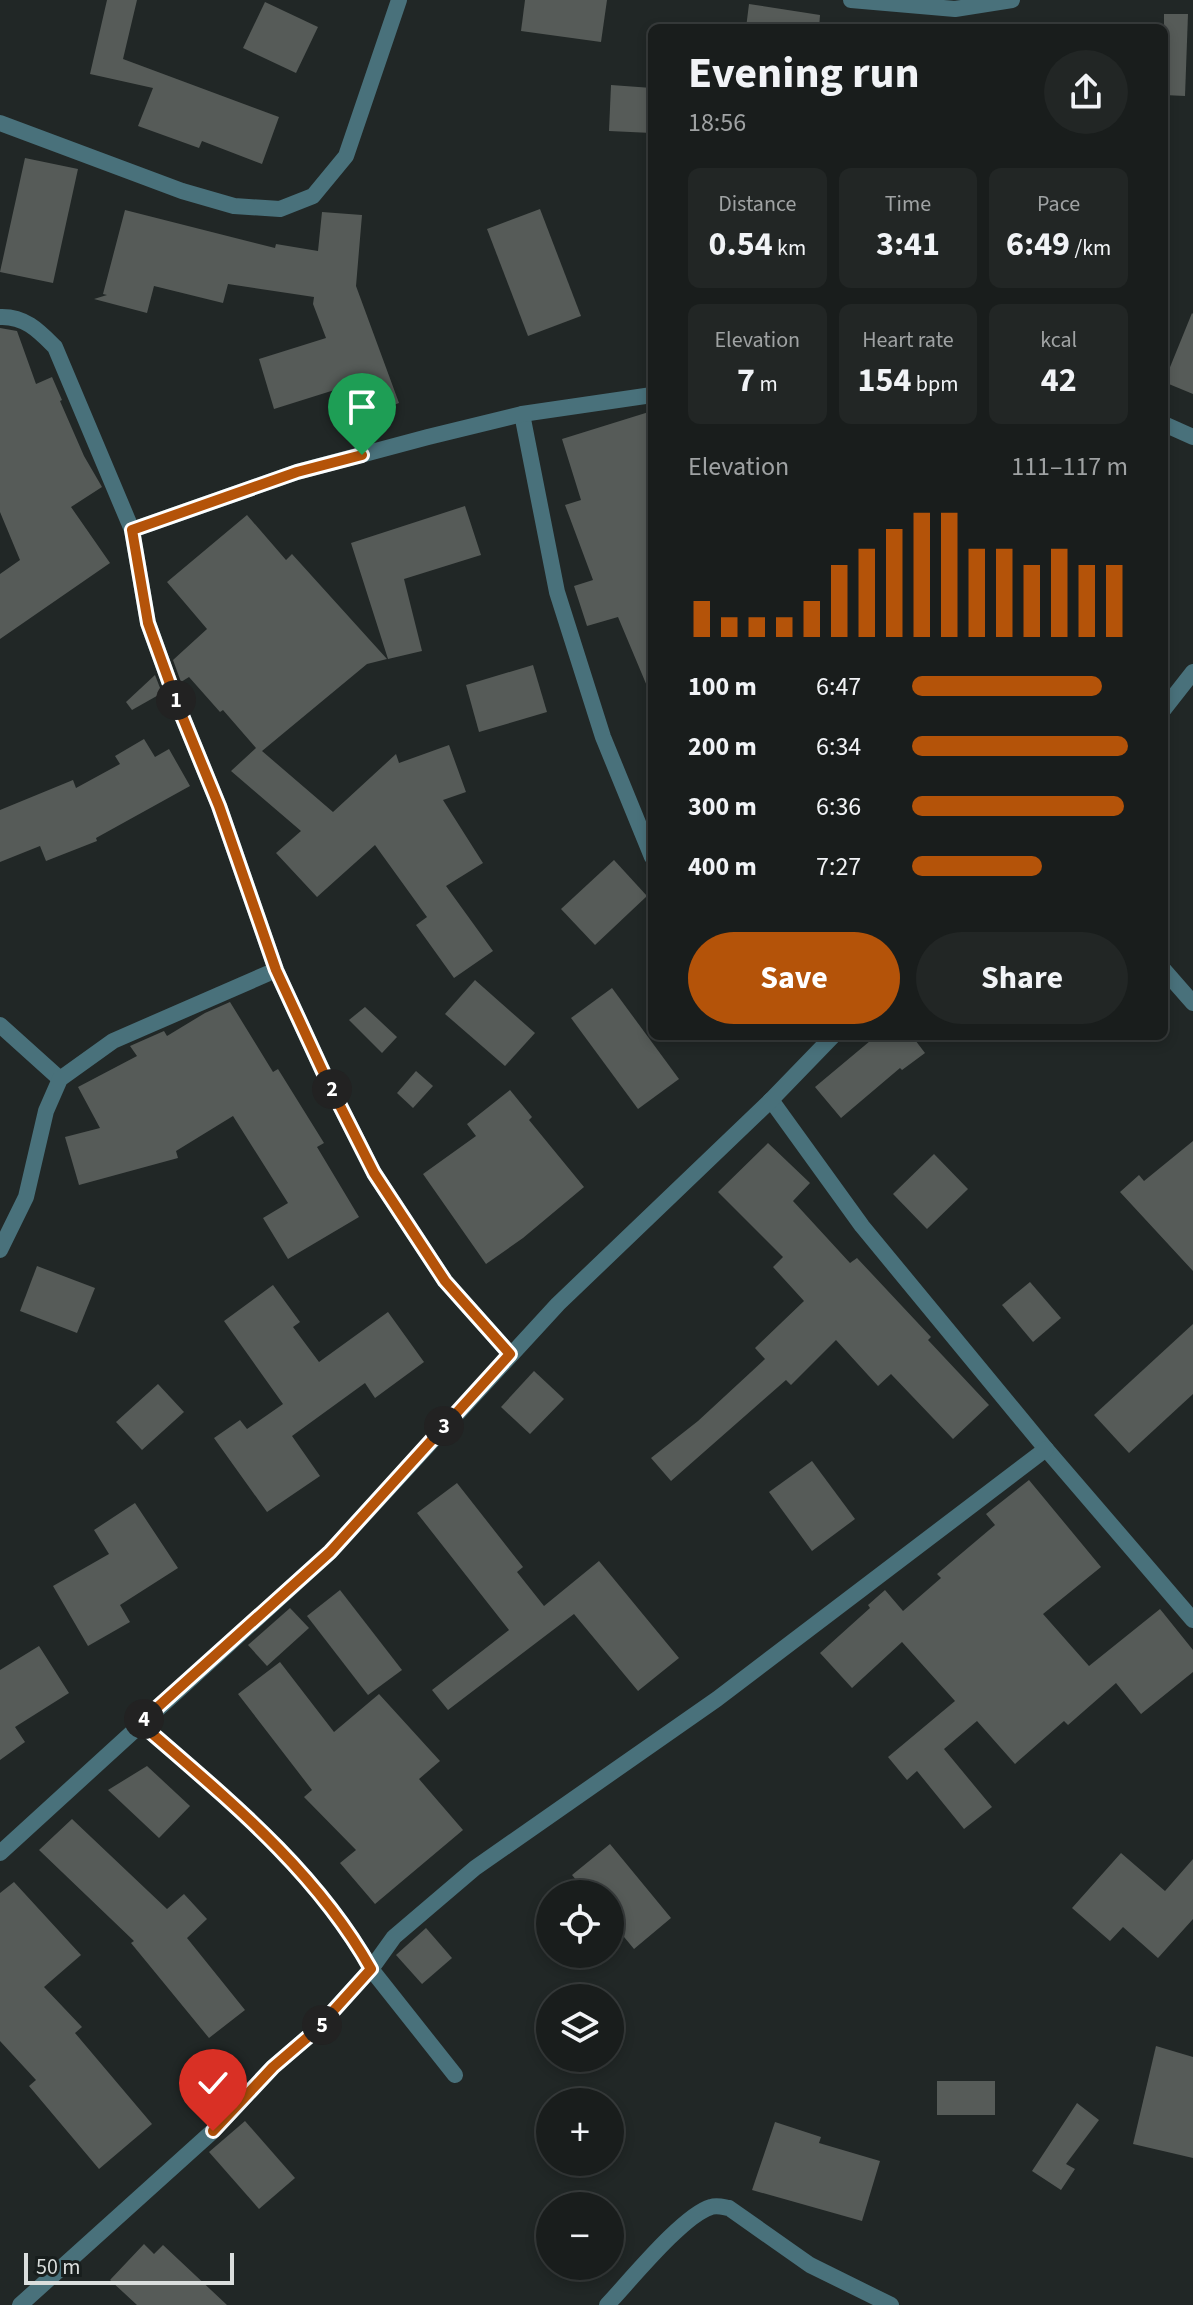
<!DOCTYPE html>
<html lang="en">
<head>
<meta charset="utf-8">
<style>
  :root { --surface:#191d1c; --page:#222625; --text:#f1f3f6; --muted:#9fa2a3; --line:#373b3b; --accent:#b45309 }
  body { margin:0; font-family:"Source Sans 3",sans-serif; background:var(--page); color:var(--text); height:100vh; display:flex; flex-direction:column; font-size:30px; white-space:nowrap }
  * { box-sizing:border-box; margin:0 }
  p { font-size:26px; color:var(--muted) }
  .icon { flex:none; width:44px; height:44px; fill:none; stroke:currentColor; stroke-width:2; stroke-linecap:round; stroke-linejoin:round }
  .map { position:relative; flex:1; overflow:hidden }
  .drawer { position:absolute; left:648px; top:24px; width:520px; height:1016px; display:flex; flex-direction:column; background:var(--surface); border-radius:12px; box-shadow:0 4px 12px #0003,0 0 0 2px var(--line) }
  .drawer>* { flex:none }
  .fabs { position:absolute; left:536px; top:1880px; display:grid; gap:16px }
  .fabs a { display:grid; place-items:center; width:88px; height:88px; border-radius:50%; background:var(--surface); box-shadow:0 4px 12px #0003,0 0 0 2px var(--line); font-size:40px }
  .scale { position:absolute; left:24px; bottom:20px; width:210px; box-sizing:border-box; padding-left:8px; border:4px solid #dadedd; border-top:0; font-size:22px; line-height:28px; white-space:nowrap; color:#dadedd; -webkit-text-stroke:6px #181e1d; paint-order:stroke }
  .pin { position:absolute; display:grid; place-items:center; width:68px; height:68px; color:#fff; margin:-82px -34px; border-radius:50% 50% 50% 0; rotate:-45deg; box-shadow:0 0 8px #0007 }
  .pin .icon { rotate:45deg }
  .km { position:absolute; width:40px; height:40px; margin:-20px; border-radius:50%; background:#222; color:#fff; font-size:22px; line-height:40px; text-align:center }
  .round { display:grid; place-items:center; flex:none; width:84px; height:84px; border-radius:42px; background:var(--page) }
  .summary { display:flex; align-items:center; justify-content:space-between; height:136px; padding:0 40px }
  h1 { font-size:44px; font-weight:700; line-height:60px }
  .figures { display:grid; grid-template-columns:repeat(3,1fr); gap:12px; height:136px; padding:8px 40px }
  .figures div { display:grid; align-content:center; border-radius:12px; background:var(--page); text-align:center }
  .figures b { font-size:34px; font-weight:700 }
  .figures small { font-size:22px; font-weight:400 }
  .figures p { font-size:22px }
  .chart { height:224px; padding:16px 40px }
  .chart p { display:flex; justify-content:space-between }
  .chart svg { width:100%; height:144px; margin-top:8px; stroke:var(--accent); stroke-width:6 }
  .cta { display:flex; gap:16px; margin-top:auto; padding:16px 40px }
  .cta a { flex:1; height:92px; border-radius:48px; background:var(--accent); color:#fff; font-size:32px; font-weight:700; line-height:92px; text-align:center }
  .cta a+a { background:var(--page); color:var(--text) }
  ul { padding:0 40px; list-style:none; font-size:26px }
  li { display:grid; grid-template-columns:128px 96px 1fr; align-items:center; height:60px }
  li i { height:20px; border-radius:10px; background:var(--accent) }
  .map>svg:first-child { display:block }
</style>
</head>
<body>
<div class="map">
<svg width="1193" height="2305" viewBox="0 0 1193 2305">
  <rect width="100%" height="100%" fill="#212726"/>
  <!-- building -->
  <g fill="#565b58">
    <path d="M 107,0 L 137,0 L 123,59 L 279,117 L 262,164 L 202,141 L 199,148 L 138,126 L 153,88 L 90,74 Z"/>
    <path d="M 525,0 L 607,0 L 601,42 L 521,31 Z"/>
    <path d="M 265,2 L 318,27 L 296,73 L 243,48 Z"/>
    <path d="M 749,4 L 820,15 L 819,28 L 746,28 Z"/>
    <path d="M 1164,14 L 1188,14 L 1185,96 L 1164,95 Z"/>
    <path d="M 611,85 L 652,88 L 652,133 L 609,131 Z"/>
    <path d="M 25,158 L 78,169 L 53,283 L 0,272 Z"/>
    <path d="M 540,209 L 581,316 L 528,336 L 487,229 Z"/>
    <path d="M 125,210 L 275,248 L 276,244 L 318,251 L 322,212 L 362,215 L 356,286 L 399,403 L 356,419 L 344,387 L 274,409 L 259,359 L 326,338 L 313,304 L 314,297 L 228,284 L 223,303 L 154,286 L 147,313 L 94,299 L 107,295 L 103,294 Z"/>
    <path d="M 1192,313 L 1193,314 L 1193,394 L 1164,382 Z"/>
    <path d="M 0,328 L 17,331 L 36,384 L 52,377 L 62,400 L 60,401 L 84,456 L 102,487 L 71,507 L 110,563 L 0,639 L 0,574 L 20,560 L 0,512 Z"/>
    <path d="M 652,411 L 652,698 L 618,617 L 587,626 L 574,586 L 593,580 L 565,505 L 581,500 L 562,439 Z"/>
    <path d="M 465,506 L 481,555 L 404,579 L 422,651 L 388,659 L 351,543 Z"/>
    <path d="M 247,515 L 286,560 L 292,554 L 387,659 L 367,664 L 262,751 L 333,812 L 396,754 L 399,763 L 449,745 L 466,792 L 443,800 L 483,863 L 446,886 L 493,951 L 454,978 L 416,925 L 427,917 L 375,845 L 317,897 L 276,853 L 301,831 L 231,771 L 256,748 L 223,710 L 220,712 L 189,677 L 181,682 L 173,660 L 207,629 L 167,582 Z"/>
    <path d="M 533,665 L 547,712 L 479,732 L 466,685 Z"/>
    <path d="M 155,675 L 162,693 L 132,710 L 126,702 Z"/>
    <path d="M 144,739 L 155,757 L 169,749 L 190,786 L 96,838 L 97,841 L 46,861 L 40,846 L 0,862 L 0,810 L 73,780 L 76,788 L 120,764 L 115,756 Z"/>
    <path d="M 614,860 L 647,896 L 595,945 L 561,909 Z"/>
    <path d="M 475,980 L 535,1033 L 505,1066 L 445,1014 Z"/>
    <path d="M 612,988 L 679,1079 L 638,1109 L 571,1018 Z"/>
    <path d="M 230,1002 L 273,1072 L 278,1069 L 324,1143 L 317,1147 L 359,1217 L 288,1259 L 263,1218 L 288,1203 L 233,1116 L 176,1151 L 178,1158 L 79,1185 L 65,1137 L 100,1128 L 78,1087 L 137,1056 L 130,1046 L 164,1031 L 167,1036 L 205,1013 Z"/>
    <path d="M 365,1007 L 397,1037 L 382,1053 L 349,1020 Z"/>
    <path d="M 876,1036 L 912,1036 L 925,1053 L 902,1070 L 900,1068 L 841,1118 L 815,1087 Z"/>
    <path d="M 416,1071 L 433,1086 L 413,1108 L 397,1093 Z"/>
    <path d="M 510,1090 L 532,1117 L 529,1120 L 584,1187 L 523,1238 L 486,1264 L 423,1174 L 476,1136 L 467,1124 Z"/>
    <path d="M 1193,1141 L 1193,1271 L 1120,1192 L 1139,1175 L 1144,1181 Z"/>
    <path d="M 768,1143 L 810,1183 L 793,1201 L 850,1263 L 857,1258 L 931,1337 L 928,1340 L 989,1405 L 953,1439 L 891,1374 L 878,1386 L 836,1340 L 791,1385 L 786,1380 L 671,1481 L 651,1458 L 698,1421 L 765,1359 L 755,1348 L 804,1301 L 773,1267 L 783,1257 L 718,1192 Z"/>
    <path d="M 934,1154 L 968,1189 L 927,1229 L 893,1194 Z"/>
    <path d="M 37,1266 L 95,1288 L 77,1333 L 20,1311 Z"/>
    <path d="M 1030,1282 L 1061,1318 L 1033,1342 L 1002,1305 Z"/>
    <path d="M 273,1285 L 300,1322 L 293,1327 L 319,1362 L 388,1312 L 424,1362 L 375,1398 L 365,1383 L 292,1436 L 320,1476 L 267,1512 L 214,1438 L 240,1420 L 247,1429 L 283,1404 L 224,1321 Z"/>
    <path d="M 1193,1324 L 1193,1394 L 1129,1453 L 1094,1415 Z"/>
    <path d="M 534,1371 L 564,1399 L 530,1434 L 501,1407 Z"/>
    <path d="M 158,1384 L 184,1412 L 142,1450 L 116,1422 Z"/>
    <path d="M 812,1461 L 855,1519 L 812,1551 L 769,1492 Z"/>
    <path d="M 1029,1480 L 1101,1567 L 1043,1614 L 1089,1666 L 1160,1609 L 1193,1650 L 1193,1672 L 1141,1714 L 1116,1683 L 1068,1725 L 1064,1721 L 1015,1764 L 977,1721 L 944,1749 L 992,1807 L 964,1829 L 917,1771 L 907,1780 L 888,1757 L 955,1701 L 902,1642 L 852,1688 L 820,1653 L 870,1608 L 868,1605 L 885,1590 L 903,1611 L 941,1578 L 937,1574 L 995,1525 L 986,1514 Z"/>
    <path d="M 457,1483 L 523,1567 L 517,1572 L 544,1606 L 599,1561 L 679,1658 L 638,1691 L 574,1614 L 448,1710 L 432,1690 L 509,1630 L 417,1513 Z"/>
    <path d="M 135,1503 L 178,1568 L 120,1605 L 130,1622 L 88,1646 L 53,1586 L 109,1554 L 94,1530 Z"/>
    <path d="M 340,1590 L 402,1670 L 368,1695 L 307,1616 Z"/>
    <path d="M 290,1608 L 309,1628 L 267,1666 L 248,1645 Z"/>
    <path d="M 39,1646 L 69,1693 L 15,1727 L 25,1742 L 0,1760 L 0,1670 Z"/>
    <path d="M 280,1662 L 334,1732 L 379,1694 L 440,1761 L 419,1779 L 463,1830 L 375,1904 L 340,1863 L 356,1850 L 304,1797 L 312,1790 L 238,1694 Z"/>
    <path d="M 147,1766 L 190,1806 L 159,1838 L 108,1790 Z"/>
    <path d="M 72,1819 L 167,1909 L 184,1894 L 207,1919 L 187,1938 L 245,2010 L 209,2038 L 131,1943 L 134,1941 L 39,1850 Z"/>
    <path d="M 610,1844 L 671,1918 L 634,1949 L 610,1920 L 610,1894 L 588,1894 L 572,1875 Z"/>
    <path d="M 1121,1853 L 1165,1891 L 1193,1859 L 1193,1919 L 1158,1958 L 1123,1927 L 1110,1941 L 1072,1908 Z"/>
    <path d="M 14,1882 L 81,1955 L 44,1987 L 82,2027 L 75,2033 L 152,2124 L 99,2169 L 29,2086 L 36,2080 L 0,2041 L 0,1893 Z"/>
    <path d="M 426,1928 L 452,1958 L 422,1984 L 396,1955 Z"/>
    <path d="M 1156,2046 L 1193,2057 L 1193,2158 L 1133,2144 Z"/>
    <rect x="937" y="2081" width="58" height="34"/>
    <path d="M 1077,2103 L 1099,2120 L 1066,2164 L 1075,2169 L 1061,2190 L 1032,2171 Z"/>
    <path d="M 245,2121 L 295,2178 L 259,2209 L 209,2152 Z"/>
    <path d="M 775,2122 L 821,2137 L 819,2143 L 880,2161 L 862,2221 L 752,2190 Z"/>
    <path d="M 144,2244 L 154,2254 L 163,2245 L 227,2305 L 137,2305 L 110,2280 Z"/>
  </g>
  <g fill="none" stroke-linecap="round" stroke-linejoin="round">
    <!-- minor -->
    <g stroke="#49717b" stroke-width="16">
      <path d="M 851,0 L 955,9 L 1012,0"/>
      <path d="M 0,123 L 182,191 L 234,206 L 280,209 L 313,196 L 346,156 L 399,0"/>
      <path d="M 0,317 C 25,316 39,331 55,347 L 132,530 L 148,623 L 178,706 L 219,806 L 276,970 L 325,1076 L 374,1173 L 445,1281 L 510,1354"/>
      <path d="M 522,414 L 557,592 L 603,737 L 652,857"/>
      <path d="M 1164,424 L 1193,437"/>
      <path d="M 132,530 L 297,472 L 428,437 L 522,414 L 652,395"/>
      <path d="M 1164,709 L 1193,672"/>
      <path d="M 1164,970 L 1193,1003"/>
      <path d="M 0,1025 L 60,1079"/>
      <path d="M 771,1100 L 862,1226 L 1046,1449 L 1193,1620"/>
      <path d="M 0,1250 L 26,1197 L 46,1111 L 60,1079 L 113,1041 L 276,970"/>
      <path d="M 0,1853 L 330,1552 L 558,1304 L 771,1100 L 833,1036"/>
      <path d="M 455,2075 L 371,1969 L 394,1937 L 475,1868 L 717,1699 L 1046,1449"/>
      <path d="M 20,2305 L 213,2131 L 273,2067 L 315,2031 L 371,1969 C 315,1869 225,1797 140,1723"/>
      <path d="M 607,2305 C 629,2282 683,2215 711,2207 C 717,2205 723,2207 729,2208 L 810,2265 L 891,2305"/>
    </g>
  </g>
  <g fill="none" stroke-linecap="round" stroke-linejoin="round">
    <defs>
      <path id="route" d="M 213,2131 L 273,2067 L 315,2031 L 371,1969 C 315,1869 225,1797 140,1723 L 330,1552 L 510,1354 L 445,1281 L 374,1173 L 325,1076 L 276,970 L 219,806 L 178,706 L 148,623 L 132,530 L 297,472 L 362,455"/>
    </defs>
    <!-- route casing -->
    <use href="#route" stroke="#fff" stroke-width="16"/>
    <!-- route -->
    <use href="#route" stroke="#b45309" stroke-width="10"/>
  </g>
</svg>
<div class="fabs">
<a><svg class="icon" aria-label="locate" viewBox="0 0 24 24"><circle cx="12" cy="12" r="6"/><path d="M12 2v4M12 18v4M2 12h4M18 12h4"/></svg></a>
<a><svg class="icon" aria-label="layers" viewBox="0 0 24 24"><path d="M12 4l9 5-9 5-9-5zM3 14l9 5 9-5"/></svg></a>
<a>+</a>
<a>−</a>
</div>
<div class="scale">50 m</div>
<div class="pin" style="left:362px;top:455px;background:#1e9e55"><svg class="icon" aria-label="arrive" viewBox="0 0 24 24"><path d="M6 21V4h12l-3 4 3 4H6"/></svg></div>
<div class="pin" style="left:213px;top:2131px;background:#d93025"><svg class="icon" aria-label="check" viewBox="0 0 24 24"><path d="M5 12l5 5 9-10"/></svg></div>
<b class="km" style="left:176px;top:700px">1</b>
<b class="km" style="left:332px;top:1089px">2</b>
<b class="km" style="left:444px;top:1426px">3</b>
<b class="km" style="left:144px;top:1719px">4</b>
<b class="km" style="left:322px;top:2025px">5</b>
<section class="drawer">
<div class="summary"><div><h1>Evening run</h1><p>18:56</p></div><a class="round"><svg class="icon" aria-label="share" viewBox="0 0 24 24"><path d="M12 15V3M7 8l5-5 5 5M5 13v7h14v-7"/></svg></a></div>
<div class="figures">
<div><p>Distance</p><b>0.54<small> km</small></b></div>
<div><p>Time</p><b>3:41</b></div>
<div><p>Pace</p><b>6:49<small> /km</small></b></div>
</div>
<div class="figures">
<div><p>Elevation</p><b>7<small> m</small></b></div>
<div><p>Heart rate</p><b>154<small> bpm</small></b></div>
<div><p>kcal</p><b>42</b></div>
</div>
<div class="chart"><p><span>Elevation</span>111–117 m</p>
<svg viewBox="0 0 160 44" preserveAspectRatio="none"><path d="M5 44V33M15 44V38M25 44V38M35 44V38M45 44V33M55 44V22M65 44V17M75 44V11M85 44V6M95 44V6M105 44V17M115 44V17M125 44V22M135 44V17M145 44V22M155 44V22"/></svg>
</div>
<ul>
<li><b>100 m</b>6:47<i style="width:88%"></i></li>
<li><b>200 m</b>6:34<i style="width:100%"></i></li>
<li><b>300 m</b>6:36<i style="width:98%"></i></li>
<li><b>400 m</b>7:27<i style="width:60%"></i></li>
</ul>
<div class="cta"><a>Save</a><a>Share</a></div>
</section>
</div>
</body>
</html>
